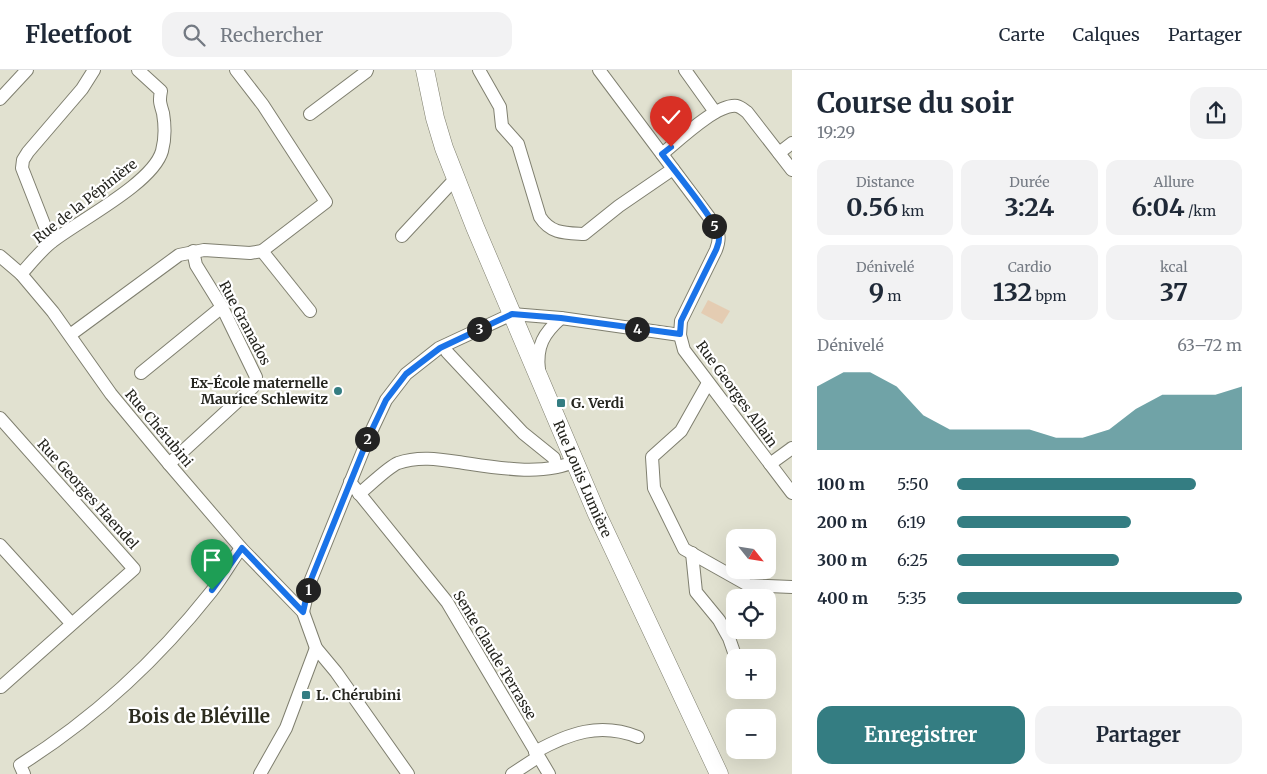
<!DOCTYPE html>
<html lang="fr">
<head>
<meta charset="utf-8">
<style>
  :root { --surface:#fff; --page:#f2f2f3; --text:#1f2937; --muted:#747a83; --line:#e0e1e3; --accent:#347d82 }
  body { margin:0; font-family:Merriweather,serif; background:var(--page); color:var(--text); height:100vh; display:flex; flex-direction:column; font-size:19px; white-space:nowrap }
  * { box-sizing:border-box; margin:0 }
  p { font-size:16px; color:var(--muted) }
  .icon { flex:none; width:28px; height:28px; fill:none; stroke:currentColor; stroke-width:2; stroke-linecap:round; stroke-linejoin:round }
  .map { position:relative; flex:1; overflow:hidden }
  .panel { display:flex; flex-direction:column; background:var(--surface); width:475px }
  .panel>* { flex:none }
  .needle { width:32px; rotate:120deg }
  .tools { position:absolute; left:726px; top:459px; display:grid; gap:10px }
  .tools a { display:grid; place-items:center; width:50px; height:50px; border-radius:10px; background:var(--surface); box-shadow:0 5px 20px #0002; font-size:25px }
  .pin { position:absolute; display:grid; place-items:center; width:42px; height:42px; color:#fff; margin:-51px -21px; border-radius:50% 50% 50% 0; rotate:-45deg; box-shadow:0 0 5px #0007 }
  .pin .icon { rotate:45deg }
  .km { position:absolute; width:25px; height:25px; margin:-12px; border-radius:50%; background:#222; color:#fff; font-size:14px; line-height:25px; text-align:center }
  .round { display:grid; place-items:center; flex:none; width:52px; height:52px; border-radius:15px; background:var(--page) }
  .head { display:flex; align-items:center; justify-content:space-between; height:85px; padding:0 25px }
  h1 { font-size:28px; font-weight:700; line-height:38px }
  .metrics { display:grid; grid-template-columns:repeat(3,1fr); gap:8px; height:85px; padding:5px 25px }
  .metrics div { display:grid; align-content:center; border-radius:12px; background:var(--page); text-align:center }
  .metrics b { font-size:25px; font-weight:700 }
  .metrics small { font-size:14px; font-weight:400 }
  .metrics p { font-size:14px }
  .chart { height:140px; padding:10px 25px }
  .chart p { display:flex; justify-content:space-between }
  .chart svg { width:100%; height:90px; margin-top:5px; fill:var(--accent); opacity:.7 }
  .primary-button { display:flex; gap:10px; margin-top:auto; padding:10px 25px }
  .primary-button a { flex:1; height:58px; border-radius:15px; background:var(--accent); color:#fff; font-size:20px; font-weight:700; line-height:58px; text-align:center }
  .primary-button a+a { background:var(--page); color:var(--text) }
  ul { padding:0 25px; list-style:none; font-size:16px }
  li { display:grid; grid-template-columns:80px 60px 1fr; align-items:center; height:38px }
  li i { height:12px; border-radius:6px; background:var(--accent) }
  header { display:flex; align-items:center; gap:30px; box-sizing:border-box; height:70px; padding:0 25px; background:var(--surface); border-bottom:1px solid var(--line) }
  header strong { font-size:24px }
  nav { display:flex; gap:28px; margin-inline-start:auto; font-size:18px }
  .search { width:350px; height:45px; background:var(--page); display:flex; align-items:center; gap:12px; box-sizing:border-box; padding:0 18px; border-radius:15px; color:var(--muted); font-size:19px }
  main { display:flex; flex:1; min-height:0 }
  .map>svg:first-child { display:block }
</style>
</head>
<body>
<header>
<strong>Fleetfoot</strong>
<div class="search"><svg class="icon" aria-label="search" viewBox="0 0 24 24"><circle cx="10" cy="10" r="6"/><path d="M15 15l6 6"/></svg>Rechercher</div>
<nav><a>Carte</a><a>Calques</a><a>Partager</a></nav>
</header>
<main>
<div class="map">
<svg width="792" height="704" viewBox="0 0 792 704">
  <rect width="100%" height="100%" fill="#e1e1d0"/>
  <!-- green -->
  <path fill="#e4ccb2" d="M 708,230 L 730,241 L 722,254 L 701,243 Z"/>
  <g fill="none" stroke-linecap="round" stroke-linejoin="round">
    <defs>
      <g id="street">
        <path d="M 479,0 L 500,37 L 502,56 L 518,74 L 540,147 C 551,164 565,163 584,164 L 619,136 L 673,99"/>
        <path d="M 599,0 L 709,147 C 717,161 722,164 716,180 L 681,251 L 680,265 L 684,280 L 792,423"/>
        <path d="M 685,0 L 715,42"/>
        <path d="M 0,29 L 27,0"/>
        <path d="M 310,44 L 366,2 L 367,0"/>
        <path d="M 779,83 L 792,73"/>
        <path d="M 662,84 C 678,71 717,33 737,36 C 741,37 744,40 747,42 L 792,100"/>
        <path d="M 402,166 L 456,108"/>
        <path d="M 51,172 L 22,98 L 23,90 L 28,82 L 82,19 L 94,0"/>
        <path d="M 262,181 L 310,241"/>
        <path d="M 0,186 L 21,204 L 53,242 L 111,324 L 169,394 L 241,478 L 303,542 L 316,578 L 336,602 L 408,704"/>
        <path d="M 21,204 C 31,193 41,180 53,171 C 80,150 153,113 162,81 C 165,70 165,55 163,43 C 160,33 159,31 161,21 L 138,0"/>
        <path d="M 70,265 L 179,185 L 204,180 L 250,183 L 262,181 L 326,132 L 263,35 L 236,0"/>
        <path d="M 447,282 L 523,363 L 554,388 L 556,397"/>
        <path d="M 539,300 C 536,276 544,263 561,248"/>
        <path d="M 141,303 L 222,237"/>
        <path d="M 708,313 L 681,361 L 652,387 L 654,418 L 684,479 L 748,515 L 792,517"/>
        <path d="M 0,348 L 134,499 L 1,617 L 0,616"/>
        <path d="M 169,394 L 253,317 L 256,307 L 222,237 L 196,195 L 193,181"/>
        <path d="M 770,394 L 792,378"/>
        <path d="M 350,412 L 447,532 L 549,704"/>
        <path d="M 359,424 C 368,417 388,397 398,393 C 418,386 438,389 458,392 C 493,397 543,407 575,391"/>
        <path d="M 0,475 L 71,553"/>
        <path d="M 692,483 L 696,522 L 719,550 L 729,568 L 736,588"/>
        <path d="M 303,542 L 310,512 L 369,366 L 386,330 L 406,304 L 439,278 L 512,244 L 561,248 L 680,265"/>
        <path d="M 535,682 C 569,663 600,652 638,667"/>
        <path d="M 24,704 L 20,695 C 93,649 158,589 211,522 C 222,508 231,492 241,478"/>
        <path d="M 260,704 L 286,658 L 316,578"/>
        <path d="M 512,704 L 538,687"/>
      </g>
      <g id="secondary">
        <path id="s1" d="M 425,0 L 435,48 L 444,78 L 475,157 L 597,444 L 719,704"/>
      </g>
    </defs>
    <!-- street casing -->
    <use href="#street" stroke="#7f7f6f" stroke-width="14"/>
    <!-- secondary casing -->
    <use href="#secondary" stroke="#7f7f6f" stroke-width="19"/>
    <!-- street -->
    <use href="#street" stroke="#fff" stroke-width="12"/>
    <!-- secondary -->
    <use href="#secondary" stroke="#fff" stroke-width="18"/>
  </g>
  <g fill="none" stroke-linecap="round" stroke-linejoin="round">
    <defs>
      <path id="route" d="M 212,520 L 242,478 L 303,542 L 310,512 L 369,366 L 386,330 L 406,304 L 440,278 L 512,244 L 561,248 L 680,264 L 681,251 L 716,180 C 718,175 720,171 719,165 C 716,151 673,99 662,84 L 671,77"/>
    </defs>
    <!-- route casing -->
    <use href="#route" stroke="#fff" stroke-width="10"/>
    <!-- route -->
    <use href="#route" stroke="#1a73e8" stroke-width="6"/>
  </g>
  <!-- markers -->
  <g fill="#347d82" stroke="#fff" stroke-width="2">
    <circle cx="338" cy="321" r="5"/>
    <rect x="556" y="328" width="10" height="10" rx="2.5"/>
    <rect x="301" y="620" width="10" height="10" rx="2.5"/>
  </g>
  <g text-anchor="middle" dominant-baseline="central" stroke-width="4.5" stroke-linejoin="round" paint-order="stroke">
    <!-- street labels -->
    <g font-size="14" fill="#25251f" stroke="#fff">
      <text transform="translate(85 131) rotate(-38)">Rue de la Pépinière</text>
      <text transform="translate(245 253) rotate(62)">Rue Granados</text>
      <text transform="translate(737 324) rotate(54)">Rue Georges Allain</text>
      <text transform="translate(159 358) rotate(50)">Rue Chérubini</text>
      <text stroke="none"><textPath href="#s1" startOffset="439">Rue Louis Lumière</textPath></text>
      <text transform="translate(88 424) rotate(48)">Rue Georges Haendel</text>
      <text transform="translate(495 585) rotate(59)">Sente Claude Terrasse</text>
    </g>
    <!-- poi labels -->
    <g font-size="14" font-weight="bold" fill="#25251f" stroke="#fff" text-anchor="start">
      <text x="328" y="313" text-anchor="end">Ex-École maternelle<tspan x="328" dy="16">Maurice Schlewitz</tspan></text>
      <text x="571" y="333">G. Verdi</text>
      <text x="316" y="625">L. Chérubini</text>
    </g>
    <!-- district labels -->
    <g font-size="19" font-weight="bold" fill="#2c2c1f" stroke="#fff">
      <text x="199" y="646">Bois de Bléville</text>
    </g>
  </g>
</svg>
<div class="tools">
<a><svg class="needle" viewBox="-14 -14 28 28"><path d="M0-13l5 13h-10z" fill="#e53935"/><path d="M0 13l5-13h-10z" fill="#747a83"/></svg></a>
<a><svg class="icon" aria-label="locate" viewBox="0 0 24 24"><circle cx="12" cy="12" r="6"/><path d="M12 2v4M12 18v4M2 12h4M18 12h4"/></svg></a>
<a>+</a>
<a>−</a>
</div>
<div class="pin" style="left:212px;top:520px;background:#1e9e55"><svg class="icon" aria-label="arrive" viewBox="0 0 24 24"><path d="M6 21V4h12l-3 4 3 4H6"/></svg></div>
<div class="pin" style="left:671px;top:77px;background:#d93025"><svg class="icon" aria-label="check" viewBox="0 0 24 24"><path d="M5 12l5 5 9-10"/></svg></div>
<b class="km" style="left:308px;top:520px">1</b>
<b class="km" style="left:367px;top:369px">2</b>
<b class="km" style="left:479px;top:259px">3</b>
<b class="km" style="left:637px;top:259px">4</b>
<b class="km" style="left:714px;top:156px">5</b>
</div>
<section class="panel">
<div class="head"><div><h1>Course du soir</h1><p>19:29</p></div><a class="round"><svg class="icon" aria-label="share" viewBox="0 0 24 24"><path d="M12 15V3M7 8l5-5 5 5M5 13v7h14v-7"/></svg></a></div>
<div class="metrics">
<div><p>Distance</p><b>0.56<small> km</small></b></div>
<div><p>Durée</p><b>3:24</b></div>
<div><p>Allure</p><b>6:04<small> /km</small></b></div>
</div>
<div class="metrics">
<div><p>Dénivelé</p><b>9<small> m</small></b></div>
<div><p>Cardio</p><b>132<small> bpm</small></b></div>
<div><p>kcal</p><b>37</b></div>
</div>
<div class="chart"><p><span>Dénivelé</span>63–72 m</p>
<svg viewBox="0 0 160 44" preserveAspectRatio="none"><path d="M0 44V13L10 6L20 6L30 13L40 27L50 34L60 34L70 34L80 34L90 38L100 38L110 34L120 24L130 17L140 17L150 17L160 13V44z"/></svg>
</div>
<ul>
<li><b>100 m</b>5:50<i style="width:84%"></i></li>
<li><b>200 m</b>6:19<i style="width:61%"></i></li>
<li><b>300 m</b>6:25<i style="width:57%"></i></li>
<li><b>400 m</b>5:35<i style="width:100%"></i></li>
</ul>
<div class="primary-button"><a>Enregistrer</a><a>Partager</a></div>
</section>
</main>
</body>
</html>
